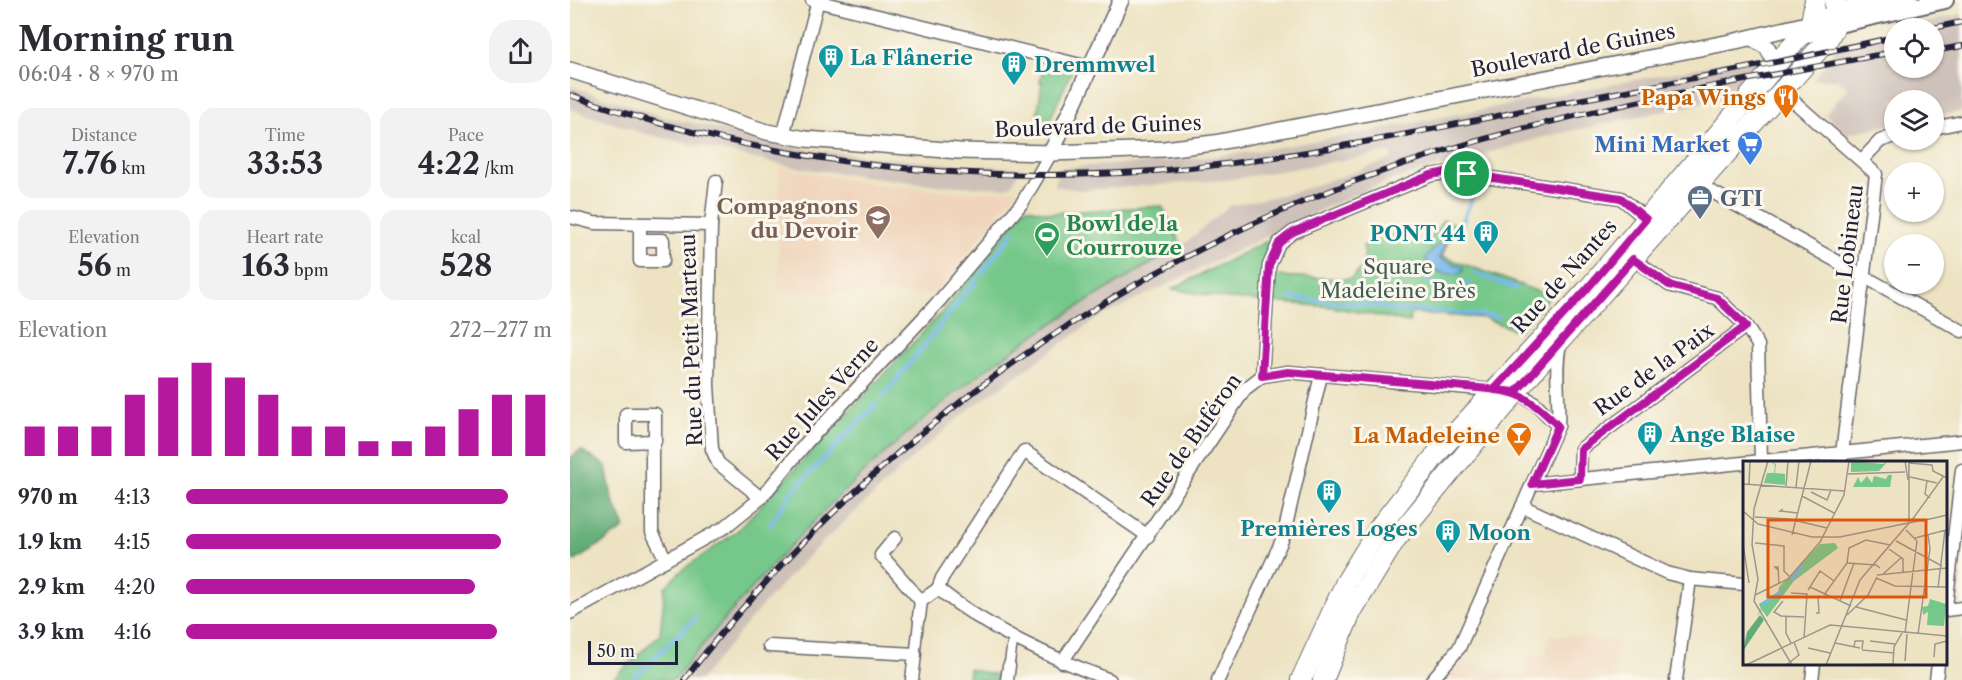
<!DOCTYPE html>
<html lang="en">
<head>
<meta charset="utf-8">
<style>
  :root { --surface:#fff; --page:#f2f2f3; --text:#2b2b33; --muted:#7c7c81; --accent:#b5179e }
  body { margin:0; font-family:"Libre Caslon Text",serif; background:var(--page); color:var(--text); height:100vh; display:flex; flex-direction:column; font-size:22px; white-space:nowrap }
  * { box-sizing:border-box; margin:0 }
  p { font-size:20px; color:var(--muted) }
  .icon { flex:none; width:33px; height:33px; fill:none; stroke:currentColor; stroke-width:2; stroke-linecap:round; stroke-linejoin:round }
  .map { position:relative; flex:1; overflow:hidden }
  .sheet { display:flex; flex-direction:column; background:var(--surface); width:570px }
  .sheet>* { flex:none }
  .buttons { position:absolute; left:1314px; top:18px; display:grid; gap:12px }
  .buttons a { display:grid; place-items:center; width:60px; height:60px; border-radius:50%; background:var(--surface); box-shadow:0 2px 4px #0004; font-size:30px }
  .scale { position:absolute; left:18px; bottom:15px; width:90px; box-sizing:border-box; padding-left:6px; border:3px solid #22223b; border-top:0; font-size:16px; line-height:21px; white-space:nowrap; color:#22223b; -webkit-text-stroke:4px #fbf7ec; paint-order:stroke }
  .pin { position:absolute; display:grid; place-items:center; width:51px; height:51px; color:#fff; margin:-26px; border:3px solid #fff; border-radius:50%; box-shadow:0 2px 6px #0007 }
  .round { display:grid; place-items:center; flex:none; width:63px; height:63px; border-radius:24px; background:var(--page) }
  .head { display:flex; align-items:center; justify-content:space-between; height:102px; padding:0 18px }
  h1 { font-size:33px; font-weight:800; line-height:45px }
  .stats { display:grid; grid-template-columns:repeat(3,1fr); gap:9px; height:102px; padding:6px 18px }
  .stats div { display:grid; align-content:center; border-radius:15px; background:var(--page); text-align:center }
  .stats b { font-size:30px; font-weight:800 }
  .stats small { font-size:16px; font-weight:400 }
  .stats p { font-size:16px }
  .chart { height:168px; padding:12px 18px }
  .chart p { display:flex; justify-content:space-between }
  .chart svg { width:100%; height:108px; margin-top:6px; stroke:var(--accent); stroke-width:6 }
  ul { padding:0 18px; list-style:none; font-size:20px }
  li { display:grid; grid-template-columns:96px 72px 1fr; align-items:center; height:45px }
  li i { height:15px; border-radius:8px; background:var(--accent) }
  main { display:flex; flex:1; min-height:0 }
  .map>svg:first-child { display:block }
</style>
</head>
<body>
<main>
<section class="sheet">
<div class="head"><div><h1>Morning run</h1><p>06:04 · 8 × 970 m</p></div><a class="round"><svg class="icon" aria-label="share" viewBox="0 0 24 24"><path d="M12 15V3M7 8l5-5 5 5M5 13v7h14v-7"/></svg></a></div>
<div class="stats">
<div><p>Distance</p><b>7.76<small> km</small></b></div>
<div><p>Time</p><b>33:53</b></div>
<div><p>Pace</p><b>4:22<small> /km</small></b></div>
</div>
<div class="stats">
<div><p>Elevation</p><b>56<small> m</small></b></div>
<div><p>Heart rate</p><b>163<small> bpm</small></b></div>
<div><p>kcal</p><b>528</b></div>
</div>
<div class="chart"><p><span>Elevation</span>272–277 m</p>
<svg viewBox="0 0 160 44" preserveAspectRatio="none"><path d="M5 44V32M15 44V32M25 44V32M35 44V19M45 44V12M55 44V6M65 44V12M75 44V19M85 44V32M95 44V32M105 44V38M115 44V38M125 44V32M135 44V25M145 44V19M155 44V19"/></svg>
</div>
<ul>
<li><b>970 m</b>4:13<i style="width:88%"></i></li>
<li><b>1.9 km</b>4:15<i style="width:86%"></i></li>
<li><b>2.9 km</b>4:20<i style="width:79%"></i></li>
<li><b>3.9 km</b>4:16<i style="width:85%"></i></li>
</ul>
</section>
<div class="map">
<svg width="1392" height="680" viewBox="0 0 1392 680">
  <rect width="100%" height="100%" fill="#fbf7ec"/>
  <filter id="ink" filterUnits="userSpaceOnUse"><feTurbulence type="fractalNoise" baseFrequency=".0167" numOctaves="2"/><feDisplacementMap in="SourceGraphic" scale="12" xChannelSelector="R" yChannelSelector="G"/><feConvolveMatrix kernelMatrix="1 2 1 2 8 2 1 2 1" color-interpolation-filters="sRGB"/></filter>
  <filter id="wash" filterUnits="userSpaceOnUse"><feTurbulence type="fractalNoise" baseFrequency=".008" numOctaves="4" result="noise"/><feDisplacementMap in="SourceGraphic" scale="24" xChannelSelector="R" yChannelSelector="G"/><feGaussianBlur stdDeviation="1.35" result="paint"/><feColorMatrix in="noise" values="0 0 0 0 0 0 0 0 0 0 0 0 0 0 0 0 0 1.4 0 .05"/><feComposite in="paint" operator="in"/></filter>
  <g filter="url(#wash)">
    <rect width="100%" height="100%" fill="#ede3c3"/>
    <!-- built -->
    <g fill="#f0d5bc">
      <path d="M 210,168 L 309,185 L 389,192 L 448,190 L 364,295 L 208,291 Z"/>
      <path d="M 980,635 L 1048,641 L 1044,673 L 1049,674 L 1048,680 L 875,680 L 891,662 L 956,677 L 959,654 L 976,656 Z"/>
    </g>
    <!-- industrial -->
    <g fill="#cec1b9">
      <path d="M 1392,14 L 1392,111 L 1364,117 L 1364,100 L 1324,100 L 1324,124 L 1276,134 L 1255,115 L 1278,88 L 1266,79 L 1243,80 L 1272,42 L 1324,30 L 1324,68 L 1364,68 L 1364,28 L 1330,28 Z"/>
      <path d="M 1173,59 L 1187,59 L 1155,98 L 982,135 L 824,179 L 757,207 L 528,318 L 402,407 L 346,455 L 241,553 L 191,607 L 130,680 L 104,680 L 177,591 L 282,485 L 334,436 L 450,345 L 548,282 L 612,246 L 659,206 L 725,192 L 822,159 L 821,152 L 656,180 L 511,190 L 485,186 L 488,168 L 591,162 L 682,152 L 802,131 Z"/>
      <path d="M 0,86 L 94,117 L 240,150 L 352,162 L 451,168 L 441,186 L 435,188 L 366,185 L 221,167 L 72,133 L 0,109 Z"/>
    </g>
    <!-- green -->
    <g fill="#76c88a" stroke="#4c7562" stroke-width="1.5">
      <path d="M 474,63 L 502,70 L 480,120 L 467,117 L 472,82 L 470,82 Z"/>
      <path d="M 592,206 L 612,246 C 535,289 460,334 391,389 C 283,473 189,574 104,680 L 42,680 L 90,634 L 95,587 L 112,570 L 166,532 L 372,312 L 456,207 L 480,213 Z"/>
      <path d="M 873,220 L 885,224 L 872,256 L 980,296 L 948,331 L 914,318 L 841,313 L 839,322 L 762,307 L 702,302 L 704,276 L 780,279 C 793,270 797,260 793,246 L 823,234 C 843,253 862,240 873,220 Z"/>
      <path d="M 709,235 L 695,256 L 691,301 L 658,299 L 602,289 Z"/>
      <path d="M 399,669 L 431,676 L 430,680 L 398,680 Z"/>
    </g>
    <!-- forest -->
    <path fill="#60ac76" stroke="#416758" stroke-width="1.5" d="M 11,450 L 36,466 L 42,498 L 55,528 L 5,561 L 0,556 L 0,458 Z"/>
    <!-- water -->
    <path fill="#77b8ec" stroke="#4c6d94" stroke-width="1.5" d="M 878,235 L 870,258 L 894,268 L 891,273 C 874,276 864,273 855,258 Z"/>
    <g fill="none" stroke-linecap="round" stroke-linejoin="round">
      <!-- stream -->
      <g stroke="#77b8ec" stroke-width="4">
        <path d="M 892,224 L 905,189"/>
        <path d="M 878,237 L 884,233"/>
        <path d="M 903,272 L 921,279"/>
        <path d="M 412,273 L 443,232"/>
        <path d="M 850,274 C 861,284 869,287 884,288"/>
        <path d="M 925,281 L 946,288"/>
        <path d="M 892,285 L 898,282"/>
        <path d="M 720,298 L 810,306 L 820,310 L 872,312"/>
        <path d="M 877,312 L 928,317"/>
        <path d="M 313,397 L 407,279"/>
        <path d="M 200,525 L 221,493 L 306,404"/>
        <path d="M 62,680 L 126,617"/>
      </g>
    </g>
  </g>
  <g filter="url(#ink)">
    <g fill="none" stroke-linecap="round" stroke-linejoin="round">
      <defs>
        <g id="pedestrian">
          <path d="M 345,654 L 349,617"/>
          <path d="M 439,666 L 443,639"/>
        </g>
        <g id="minor">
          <path d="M 242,0 L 519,67"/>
          <path d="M 1212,91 L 1306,174 L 1271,462"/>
          <path d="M 1364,128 L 1392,122"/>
          <path d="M 213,136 L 248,0"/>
          <path d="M 1292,160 L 1310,141 L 1324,136"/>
          <path d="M 1128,184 L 1392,331"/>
          <path d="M 0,217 L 24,223 L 141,225 L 138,385 L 142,449 L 148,463 L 191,498"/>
          <path d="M 70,224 L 70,261 L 93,261 L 93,240 L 70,240"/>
          <path d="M 141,225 L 146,181"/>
          <path d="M 1063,259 L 1099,285 L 1147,298 L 1176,326 L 1188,345 L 1191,461"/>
          <path d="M 692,376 L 699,266 L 709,243 L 723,232 L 861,175 L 883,172 L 1051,198 L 1076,219"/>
          <path d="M 85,441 L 56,442 L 56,414 L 85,414 L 85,441 L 82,450 L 82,532 L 96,560"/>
          <path d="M 1010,479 L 1011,449 L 1176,326"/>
          <path d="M 962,484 L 1392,441"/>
          <path d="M 952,506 L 1097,573 L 1120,579 L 1174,584"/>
          <path d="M 325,538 L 311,555 L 351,601"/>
          <path d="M 368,589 L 372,578 L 454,451 L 578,536"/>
          <path d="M 368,589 C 420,630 479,657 540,680"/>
          <path d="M 1376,606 L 1392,470"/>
          <path d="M 1376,610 L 1392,608"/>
          <path d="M 0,613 L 155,527 L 191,498 L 237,442 L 370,300 L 452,203 L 481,153"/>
          <path d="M 349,617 L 351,601 L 368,589"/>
          <path d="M 199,646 L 345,654 L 342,680"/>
          <path d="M 492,662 L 675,389 L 692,376 L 718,372 L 946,392 L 965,403 L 988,426"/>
          <path d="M 437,680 L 439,666"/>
          <path d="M 648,680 L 713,538 L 751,375"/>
          <path d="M 862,680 L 889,648 L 988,426 C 990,399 984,371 990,344"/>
          <path d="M 1106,680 L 1120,579"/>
          <path d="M 1242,680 L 1244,664"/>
          <path d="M 1366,680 L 1368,664"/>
        </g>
        <g id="tertiary">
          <path d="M 1185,40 L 1197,47 L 1206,65"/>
          <path d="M 0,70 L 197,132 L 236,139 L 389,151 L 481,153 L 594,149 L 644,143 L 1166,41 L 1241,23"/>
          <path d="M 481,153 L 551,0"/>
        </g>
        <g id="secondary">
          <path d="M 1241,23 C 1286,4 1293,0 1342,3"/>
          <path d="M 1229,37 L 1273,23 L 1375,0"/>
        </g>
        <g id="primary">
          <path d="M 731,680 L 776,582 L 811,525 L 869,451 L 1018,289 L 1241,23 L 1245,0"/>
          <path d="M 753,680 L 781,612 L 825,540 L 965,369 L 1258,39 L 1265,26 L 1265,0"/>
        </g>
      </defs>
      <!-- pedestrian casing -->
      <use href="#pedestrian" stroke="#69666b" stroke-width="12"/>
      <!-- minor casing -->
      <use href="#minor" stroke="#69666b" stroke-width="15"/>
      <!-- tertiary casing -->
      <use href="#tertiary" stroke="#69666b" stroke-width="18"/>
      <!-- secondary casing -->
      <use href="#secondary" stroke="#69666b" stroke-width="20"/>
      <!-- primary casing -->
      <use href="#primary" stroke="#69666b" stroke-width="22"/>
      <!-- pedestrian -->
      <use href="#pedestrian" stroke="#fff" stroke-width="9"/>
      <!-- minor -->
      <use href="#minor" stroke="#fff" stroke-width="12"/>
      <!-- tertiary -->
      <use href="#tertiary" stroke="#fff" stroke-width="15"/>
      <!-- secondary -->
      <use href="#secondary" stroke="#fff" stroke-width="16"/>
      <!-- primary -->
      <use href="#primary" stroke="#fff" stroke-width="20"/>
      <defs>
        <g id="rail">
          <path d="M 1363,28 L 1392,22"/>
          <path d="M 1364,51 L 1392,46"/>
          <path d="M 0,95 C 198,165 411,188 620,168 C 736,156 852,131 966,108 C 1086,85 1206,64 1324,37"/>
          <path d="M 114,680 C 308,428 573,242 877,150 C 1023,106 1175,80 1324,52"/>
        </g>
      </defs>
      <!-- rail casing -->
      <use href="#rail" stroke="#22223b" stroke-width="6"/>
      <!-- rail -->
      <use href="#rail" stroke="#fbf7ec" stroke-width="4" stroke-dasharray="11" stroke-linecap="butt"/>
    </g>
  </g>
  <g fill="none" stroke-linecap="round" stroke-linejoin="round" filter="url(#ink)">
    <defs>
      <path id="route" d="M 897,174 L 876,172 L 861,175 L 723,232 L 709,243 L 699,266 L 692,376 L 718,372 L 895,387 C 944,391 953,390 988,426 L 962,484 L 1010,479 L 1011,449 L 1176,326 L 1147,298 L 1099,285 L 1063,259 L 946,392 L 924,390 L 1017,289 L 1076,219 L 1051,198 L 897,174"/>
    </defs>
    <!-- route casing -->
    <use href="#route" stroke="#fff" stroke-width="12"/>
    <!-- route -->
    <use href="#route" stroke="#b5179e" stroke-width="8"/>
  </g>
  <!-- icons -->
  <defs>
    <symbol id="building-pin" viewBox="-11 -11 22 30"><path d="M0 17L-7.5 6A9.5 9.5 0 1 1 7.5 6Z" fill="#0f9aa8" stroke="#fbf7ec"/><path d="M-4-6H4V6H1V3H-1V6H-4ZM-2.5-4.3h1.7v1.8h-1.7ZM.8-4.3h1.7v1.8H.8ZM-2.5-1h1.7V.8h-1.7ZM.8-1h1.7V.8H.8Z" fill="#fff"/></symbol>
    <symbol id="restaurant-pin" viewBox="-11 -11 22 30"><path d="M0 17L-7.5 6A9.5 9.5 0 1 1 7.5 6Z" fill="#e8710a" stroke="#fbf7ec"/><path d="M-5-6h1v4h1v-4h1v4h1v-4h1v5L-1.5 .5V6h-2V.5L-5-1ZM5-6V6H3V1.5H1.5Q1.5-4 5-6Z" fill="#fff"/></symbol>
    <symbol id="supermarket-pin" viewBox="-11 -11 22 30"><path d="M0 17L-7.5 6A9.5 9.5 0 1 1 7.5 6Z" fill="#3f7fe0" stroke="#fbf7ec"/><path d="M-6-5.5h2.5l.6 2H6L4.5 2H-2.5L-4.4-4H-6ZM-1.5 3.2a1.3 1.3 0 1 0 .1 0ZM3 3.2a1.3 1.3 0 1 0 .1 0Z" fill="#fff"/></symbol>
    <symbol id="office-pin" viewBox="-11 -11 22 30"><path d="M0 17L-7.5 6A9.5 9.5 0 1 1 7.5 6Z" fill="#5c6f8a" stroke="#fbf7ec"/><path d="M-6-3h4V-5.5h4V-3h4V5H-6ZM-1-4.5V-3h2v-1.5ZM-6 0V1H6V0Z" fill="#fff"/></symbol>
    <symbol id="school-pin" viewBox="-11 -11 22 30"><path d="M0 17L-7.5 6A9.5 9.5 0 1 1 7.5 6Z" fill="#8d6e63" stroke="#fbf7ec"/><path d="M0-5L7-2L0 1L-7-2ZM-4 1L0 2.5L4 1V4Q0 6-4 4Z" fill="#fff"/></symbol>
    <symbol id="stadium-pin" viewBox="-11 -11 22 30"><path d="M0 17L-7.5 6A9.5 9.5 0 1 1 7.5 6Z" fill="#2e9e5b" stroke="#fbf7ec"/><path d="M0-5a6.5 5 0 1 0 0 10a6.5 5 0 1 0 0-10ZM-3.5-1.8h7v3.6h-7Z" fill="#fff"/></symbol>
    <symbol id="bar-pin" viewBox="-11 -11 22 30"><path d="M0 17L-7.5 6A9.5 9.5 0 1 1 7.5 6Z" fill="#e8710a" stroke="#fbf7ec"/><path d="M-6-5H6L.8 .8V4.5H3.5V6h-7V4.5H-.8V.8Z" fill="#fff"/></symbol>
  </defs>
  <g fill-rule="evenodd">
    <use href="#building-pin" x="246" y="42" width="30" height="40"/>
    <use href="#building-pin" x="429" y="49" width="30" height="40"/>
    <use href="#restaurant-pin" x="1201" y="82" width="30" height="40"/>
    <use href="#supermarket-pin" x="1165" y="129" width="30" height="40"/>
    <use href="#office-pin" x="1115" y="183" width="30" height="40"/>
    <use href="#school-pin" x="293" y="203" width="30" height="40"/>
    <use href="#building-pin" x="901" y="218" width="30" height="40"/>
    <use href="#stadium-pin" x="462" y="220" width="30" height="40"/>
    <use href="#building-pin" x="1065" y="419" width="30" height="40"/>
    <use href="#bar-pin" x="934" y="420" width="30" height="40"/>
    <use href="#building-pin" x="744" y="477" width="30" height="40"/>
    <use href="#building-pin" x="863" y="517" width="30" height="40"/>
  </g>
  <g text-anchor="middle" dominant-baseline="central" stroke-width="6" stroke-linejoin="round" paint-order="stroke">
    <!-- street labels -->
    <g font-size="21" fill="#22223b" stroke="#fbf7ec">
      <text transform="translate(1003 50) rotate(-11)">Boulevard de Guines</text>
      <text transform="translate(528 126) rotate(-2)">Boulevard de Guines</text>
      <text transform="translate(1277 254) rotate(-83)">Rue Lobineau</text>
      <text transform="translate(994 276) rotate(-48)">Rue de Nantes</text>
      <text transform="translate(121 340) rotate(-92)">Rue du Petit Marteau</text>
      <text transform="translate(1084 369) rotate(-36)">Rue de la Paix</text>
      <text transform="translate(252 399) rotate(-48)">Rue Jules Verne</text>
      <text transform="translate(621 440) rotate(-55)">Rue de Buféron</text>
    </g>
    <!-- culture labels -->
    <g font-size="21" font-weight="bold" fill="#0d838f" stroke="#fbf7ec" text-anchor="start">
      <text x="280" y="57">La Flânerie</text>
      <text x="464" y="64">Dremmwel</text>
      <text x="896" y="233" text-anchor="end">PONT 44</text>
      <text x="1100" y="434">Ange Blaise</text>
      <text x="759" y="528" text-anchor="middle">Premières Loges</text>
      <text x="898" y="532">Moon</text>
    </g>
    <!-- food labels -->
    <g font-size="21" font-weight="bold" fill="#c56008" stroke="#fbf7ec" text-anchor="end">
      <text x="1196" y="97">Papa Wings</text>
      <text x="930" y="435">La Madeleine</text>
    </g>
    <!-- shop labels -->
    <g font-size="21" font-weight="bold" fill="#366cbe" stroke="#fbf7ec" text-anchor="end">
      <text x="1160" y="144">Mini Market</text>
    </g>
    <!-- service labels -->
    <g font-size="21" font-weight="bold" fill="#4e5e75" stroke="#fbf7ec" text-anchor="start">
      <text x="1150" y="198">GTI</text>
    </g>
    <!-- education labels -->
    <g font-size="21" font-weight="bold" fill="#785e54" stroke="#fbf7ec" text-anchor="end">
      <text x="288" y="206">Compagnons<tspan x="288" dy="24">du Devoir</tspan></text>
    </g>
    <!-- leisure labels -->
    <g font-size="21" font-weight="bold" fill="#27864d" stroke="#fbf7ec" text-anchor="start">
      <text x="496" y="223">Bowl de la<tspan x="496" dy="24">Courrouze</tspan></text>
    </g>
    <!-- park labels -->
    <g font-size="21" fill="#3f5c57" stroke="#fbf7ec">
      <text x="828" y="266">Square<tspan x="828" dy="24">Madeleine Brès</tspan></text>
    </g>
  </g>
  <!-- overview -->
  <g transform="translate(1173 461)">
    <rect width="204" height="204" fill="#ede3c3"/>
    <path d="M 27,0 L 33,3 L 32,12 L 42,13 L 42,24 L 21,22 L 24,12 L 31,12 L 32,4 ZM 108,0 L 140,3 L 145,0 L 136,10 L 108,11 ZM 145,14 L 149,14 L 147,26 L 110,26 L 115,16 L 118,22 L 124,15 L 129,22 L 131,15 L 143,18 ZM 92,82 L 95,87 L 51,120 L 24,156 L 19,149 L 13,156 L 18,148 L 16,143 L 35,131 L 36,126 L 77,83 ZM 187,138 L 203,143 L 201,165 L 184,164 L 185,151 L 180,154 L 179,146 L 185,145 Z" fill="#76c88a"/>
    <path d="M 17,154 L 21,159 L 0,190 L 4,171 Z" fill="#60ac76"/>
    <path fill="none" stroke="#77b8ec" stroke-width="3" d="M 48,119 L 60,105M 19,144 L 40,129"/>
    <path fill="none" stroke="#9c968d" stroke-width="1.5" d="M 162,0 L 165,19M 166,0 L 166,62M 166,2 L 189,4 L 190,10 L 204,17M 105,13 L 162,11M 167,16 L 194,22M 184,20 L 182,33 L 187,37M 0,23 L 101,30M 6,23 L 7,0M 43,25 L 45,0M 53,26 L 56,0M 68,31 L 84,39 L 88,29M 59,35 L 91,52M 40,48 L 37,50 L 55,52M 0,50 L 15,63 L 69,76 L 97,76 L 165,62M 12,56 L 46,58 L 84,67M 169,59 L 200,16M 178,60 L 204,54M 49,74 L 68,0M 172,77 L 203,69M 153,80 L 199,105M 12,82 L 41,85 L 41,110 L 47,116M 0,83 L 6,122M 9,83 L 15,118 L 11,140 L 49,204M 9,85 L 11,48 L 25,0M 146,88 L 160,98 L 160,111M 104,102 L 106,87 L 123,79 L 147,84M 35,109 L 32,106 L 35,106 L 36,123M 140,113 L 159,96M 134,114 L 204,107M 133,117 L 152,125 L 204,126M 67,126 L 108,145M 195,127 L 202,69M 65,129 L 77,110 L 91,120M 48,132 L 64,133 L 61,177M 12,134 L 45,118 L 77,81 L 101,34 L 106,0M 81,134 L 104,102 L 133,104 L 137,107M 40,140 L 31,151 L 38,155 L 61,156M 97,140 L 111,102M 113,146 L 163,159M 73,152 L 76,152 L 75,135M 104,154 L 125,134 L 134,116M 43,156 L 43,172 L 48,182M 99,165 L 204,175M 162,172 L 174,80 L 163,69M 175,173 L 187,88 L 185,73M 127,180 L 152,183M 92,182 L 117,187M 111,186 L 112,180 L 120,180 L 119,188M 65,187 L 87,192M 119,189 L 151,192M 191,196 L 192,183 L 204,180M 162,200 L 164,173M 150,203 L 151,186 L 159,172M 3,204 L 87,164 L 99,165M 43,204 L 56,194 L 51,181M 83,204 L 117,119 L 166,62 L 179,59M 107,204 L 150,203"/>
    <path fill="#de560e" fill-opacity="0.15" stroke="#de560e" stroke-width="3" d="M 25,59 L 183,59 L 183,136 L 25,136 Z"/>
    <rect width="204" height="204" fill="none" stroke="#22223b" stroke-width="3"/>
  </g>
</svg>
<div class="buttons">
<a><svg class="icon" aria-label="locate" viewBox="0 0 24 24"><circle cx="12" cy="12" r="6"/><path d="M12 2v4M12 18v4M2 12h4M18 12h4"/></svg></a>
<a><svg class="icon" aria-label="layers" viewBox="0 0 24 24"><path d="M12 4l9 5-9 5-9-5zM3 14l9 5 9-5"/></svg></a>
<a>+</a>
<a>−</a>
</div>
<div class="scale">50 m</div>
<div class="pin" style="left:897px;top:174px;background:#1e9e55"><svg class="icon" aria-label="arrive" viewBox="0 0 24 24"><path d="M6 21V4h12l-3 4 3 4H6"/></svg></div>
</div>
</main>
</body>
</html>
